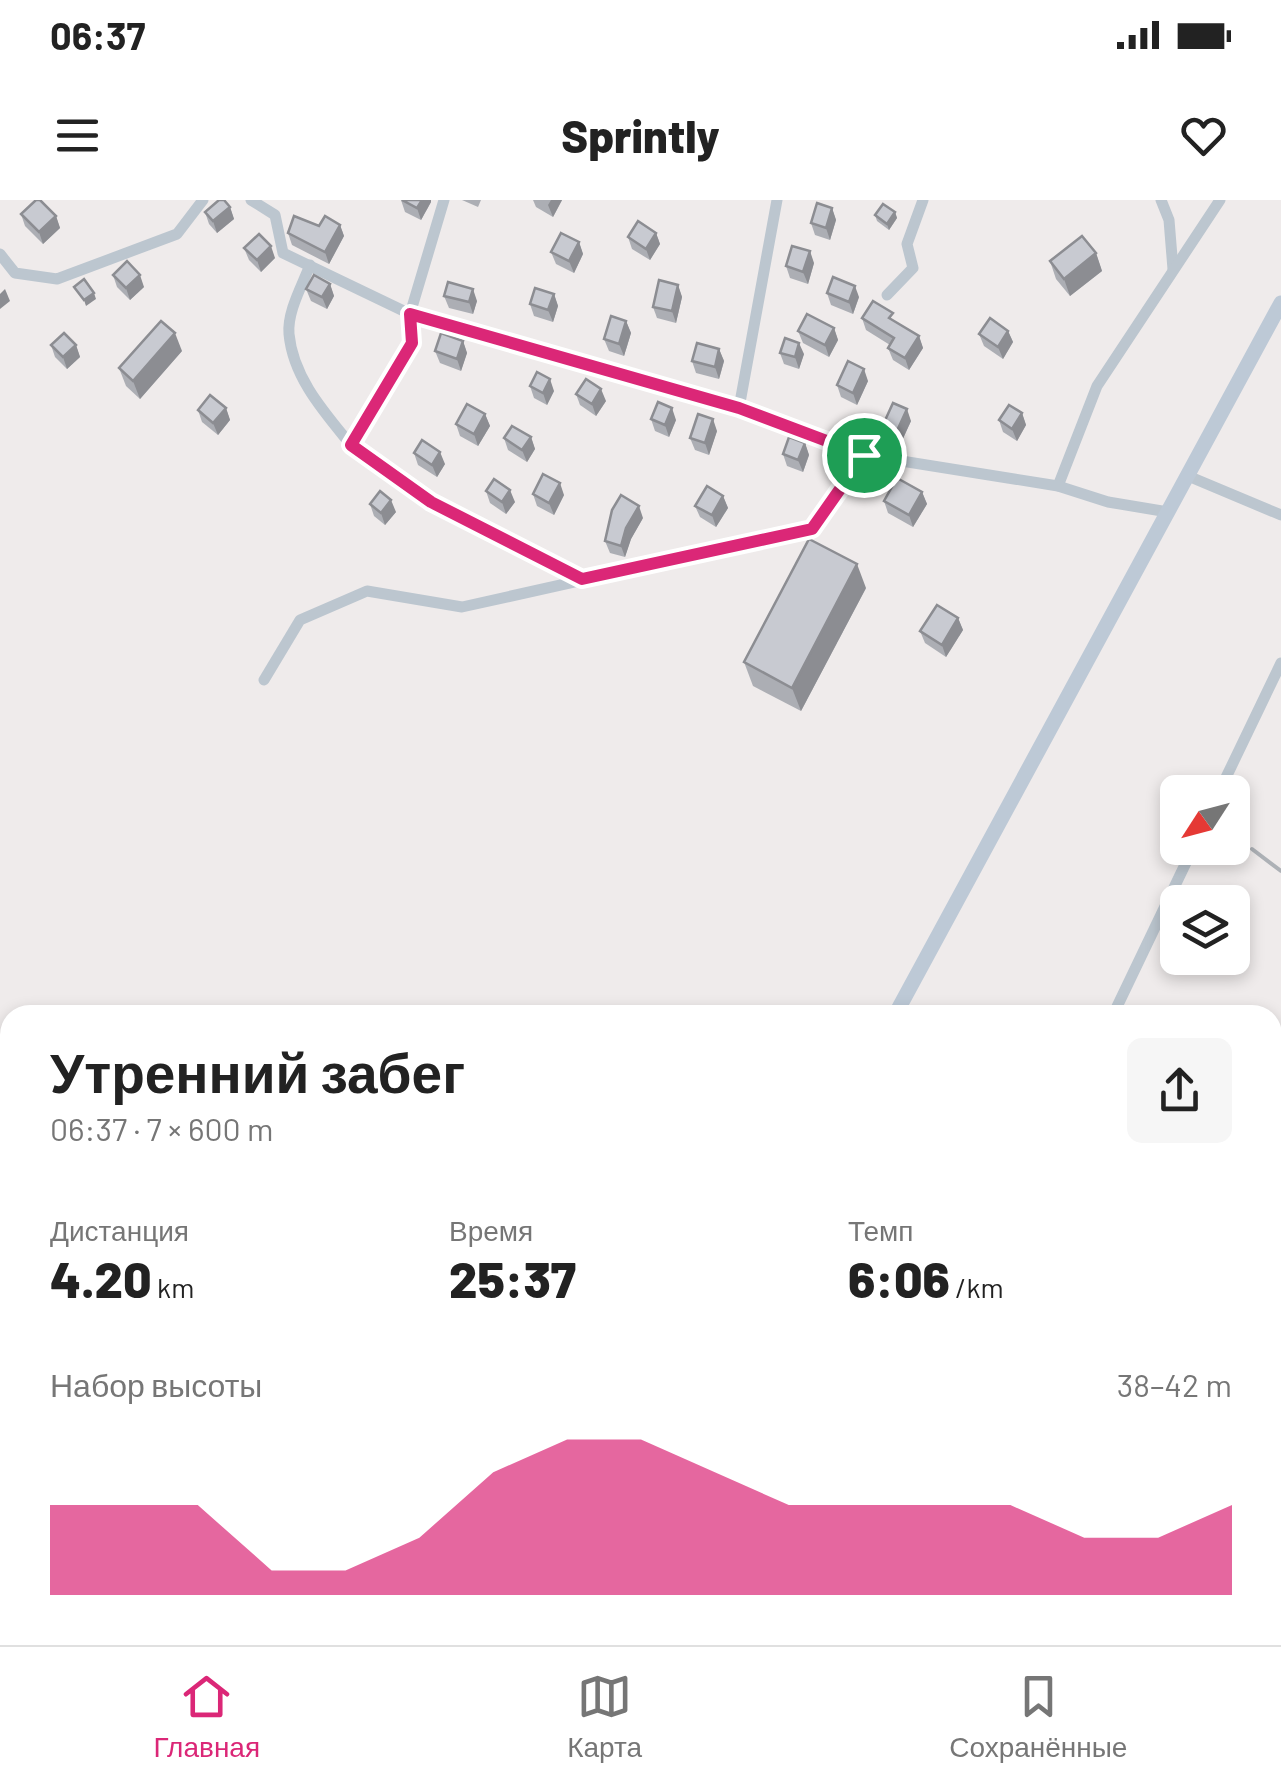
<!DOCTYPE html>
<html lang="ru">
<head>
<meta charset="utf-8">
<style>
  :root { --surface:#fff; --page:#f6f6f6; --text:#222; --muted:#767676; --line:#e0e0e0; --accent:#db2777 }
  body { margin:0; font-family:Barlow,sans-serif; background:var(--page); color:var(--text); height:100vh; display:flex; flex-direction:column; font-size:38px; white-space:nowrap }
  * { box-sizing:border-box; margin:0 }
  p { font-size:32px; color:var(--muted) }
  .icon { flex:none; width:55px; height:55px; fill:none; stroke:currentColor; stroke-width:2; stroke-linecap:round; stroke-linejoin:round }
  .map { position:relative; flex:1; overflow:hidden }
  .drawer { position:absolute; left:0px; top:805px; width:1282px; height:640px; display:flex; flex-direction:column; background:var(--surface); border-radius:30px 30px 0 0; box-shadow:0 5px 15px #0003 }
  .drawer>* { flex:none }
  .needle { width:65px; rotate:234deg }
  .controls { position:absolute; left:1160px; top:575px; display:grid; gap:20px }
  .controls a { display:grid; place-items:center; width:90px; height:90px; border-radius:15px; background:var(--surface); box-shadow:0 5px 15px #0003; font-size:50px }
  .pin { position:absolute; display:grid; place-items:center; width:85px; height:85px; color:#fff; margin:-42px; border:5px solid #fff; border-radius:50%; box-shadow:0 2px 10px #0007 }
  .round { display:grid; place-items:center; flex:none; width:105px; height:105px; border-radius:15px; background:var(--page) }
  .overview { display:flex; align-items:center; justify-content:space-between; height:170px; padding:0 50px }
  h1 { font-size:55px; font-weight:800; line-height:75px }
  .stats { display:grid; grid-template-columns:repeat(3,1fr); gap:15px; height:170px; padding:10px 50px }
  .stats div { display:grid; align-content:center }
  .stats b { font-size:50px; font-weight:800 }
  .stats small { font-size:28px; font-weight:400 }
  .stats p { font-size:28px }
  .chart { height:280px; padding:20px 50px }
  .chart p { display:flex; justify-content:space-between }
  .chart svg { width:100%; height:180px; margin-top:10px; fill:var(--accent); opacity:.7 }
  .status { display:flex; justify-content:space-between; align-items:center; height:70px; padding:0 50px; background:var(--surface); direction:ltr }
  .status svg { height:28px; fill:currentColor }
  header { display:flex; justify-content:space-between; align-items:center; height:130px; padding:0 50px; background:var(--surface); font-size:45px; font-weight:800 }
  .menu { display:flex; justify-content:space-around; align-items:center; height:140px; border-top:2px solid var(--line); background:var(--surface); font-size:28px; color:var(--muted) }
  .menu a { display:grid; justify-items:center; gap:5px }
  .menu .active { color:var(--accent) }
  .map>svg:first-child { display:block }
</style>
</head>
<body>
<div class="status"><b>06:37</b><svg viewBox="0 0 49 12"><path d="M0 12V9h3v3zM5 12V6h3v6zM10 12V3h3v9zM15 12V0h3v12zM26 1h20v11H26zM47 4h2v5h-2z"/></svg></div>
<header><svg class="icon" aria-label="menu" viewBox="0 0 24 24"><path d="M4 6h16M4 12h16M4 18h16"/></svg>Sprintly<svg class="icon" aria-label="heart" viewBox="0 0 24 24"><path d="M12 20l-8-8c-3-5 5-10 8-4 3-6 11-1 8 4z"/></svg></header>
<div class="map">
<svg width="1281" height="1445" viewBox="0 0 1281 1445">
  <rect width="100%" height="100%" fill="#efebeb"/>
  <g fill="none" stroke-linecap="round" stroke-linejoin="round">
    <!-- lane -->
    <g stroke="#bcc6cf" stroke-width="5">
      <path d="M 0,1258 L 10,1262"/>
      <path d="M 110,1435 L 129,1445"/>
      <path d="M 842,1435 L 855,1445"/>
      <path d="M 71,1445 L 84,1435"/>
      <path d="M 562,1445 L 571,1435"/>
      <path d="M 1046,1445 L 1046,1435"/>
    </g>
    <!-- street -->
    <g stroke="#bcc6cf" stroke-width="11">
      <path d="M 251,0 L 275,15 L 283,53 L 410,114 L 444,127 L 636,176 L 739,208"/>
      <path d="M 444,0 L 410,114 L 412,143 L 351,245 L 431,302 L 583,379"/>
      <path d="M 777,0 L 739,208 L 864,255"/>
      <path d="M 1161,0 L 1169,20 L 1173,69"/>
      <path d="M 0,54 L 15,73 L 57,79 L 177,34 L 203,0"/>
      <path d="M 310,65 C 302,86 287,112 289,134 C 293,178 325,213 351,245"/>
      <path d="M 887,95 L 913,68 L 907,44 L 923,0"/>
      <path d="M 1188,276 L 1281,315"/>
      <path d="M 1058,286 L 1097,186 L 1220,0"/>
      <path d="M 264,480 L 300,420 L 367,391 L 462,407 L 812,329 L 864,255 L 1058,286 L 1108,302 L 1168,312"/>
      <path d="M 1219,592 L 1281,463"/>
      <path d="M 1113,815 L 1193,648"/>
      <path d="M 1272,1252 L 1281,1258"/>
    </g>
    <!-- secondary -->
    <g stroke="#bdc9d6" stroke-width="15">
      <path d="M 895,815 L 1281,103"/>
      <path d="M 493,1445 L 500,1435"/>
    </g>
    <!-- rail -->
    <g stroke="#adb1b6" stroke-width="4">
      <path d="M 1252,649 L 1281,671"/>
      <path d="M 1279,908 L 1281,909"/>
    </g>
  </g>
  <!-- wall -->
  <g fill="#acaeb4">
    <path d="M 401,0 L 431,0 L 431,2 L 421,20 L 405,12 Z"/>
    <path d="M 462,0 L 481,0 L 478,7 Z"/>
    <path d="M 533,0 L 562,0 L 553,17 L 536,7 Z"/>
    <path d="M 230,7 L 234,19 L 217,33 L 209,24 L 205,12 Z"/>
    <path d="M 832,8 L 836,20 L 830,40 L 815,35 L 811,23 Z"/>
    <path d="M 895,12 L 897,18 L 889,30 L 877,21 L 875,15 Z"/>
    <path d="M 21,14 L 56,16 L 60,28 L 43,44 L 25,26 Z"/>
    <path d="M 340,25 L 344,36 L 329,64 L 292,45 L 288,33 Z"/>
    <path d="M 656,33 L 660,44 L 650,60 L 632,49 L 628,37 Z"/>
    <path d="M 579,42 L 583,54 L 574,73 L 556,64 L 551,52 Z"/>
    <path d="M 244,48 L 275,58 L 261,72 L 249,60 Z"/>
    <path d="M 1096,53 L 1102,71 L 1070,96 L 1056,79 L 1050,61 Z"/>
    <path d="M 814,63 L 808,84 L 790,78 L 786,66 Z"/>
    <path d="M 113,75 L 144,87 L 130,100 L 117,87 Z"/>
    <path d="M 330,84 L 334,96 L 327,109 L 311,101 L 306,89 Z"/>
    <path d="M 678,85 L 682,97 L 676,123 L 657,118 L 653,107 Z"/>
    <path d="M 827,93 L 859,97 L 853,114 L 831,105 Z"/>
    <path d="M 554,94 L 558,106 L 553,122 L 534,116 L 530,104 Z"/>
    <path d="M 444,96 L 477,101 L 473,114 L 449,108 Z"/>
    <path d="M 862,118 L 896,122 L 919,136 L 923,148 L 909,170 L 893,160 L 888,148 L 890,145 L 866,130 Z"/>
    <path d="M 626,121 L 631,133 L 624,156 L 609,151 L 604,139 Z"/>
    <path d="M 834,128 L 838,140 L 829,157 L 803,143 L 798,131 Z"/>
    <path d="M 1008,131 L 1013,142 L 1003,159 L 984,146 L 979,134 Z"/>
    <path d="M 463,141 L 467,153 L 461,171 L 440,163 L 435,151 Z"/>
    <path d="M 51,145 L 76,145 L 80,157 L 67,169 L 55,157 Z"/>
    <path d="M 719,149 L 724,161 L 719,179 L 696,173 L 692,161 Z"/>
    <path d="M 182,151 L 140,199 L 126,186 L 119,168 Z"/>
    <path d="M 780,153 L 804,154 L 799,169 L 784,164 Z"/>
    <path d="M 868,181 L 857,205 L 841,197 L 837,185 Z"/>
    <path d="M 530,186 L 554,191 L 547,205 L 534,198 Z"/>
    <path d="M 576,194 L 606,201 L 596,216 L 580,205 Z"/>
    <path d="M 226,208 L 230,220 L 218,235 L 202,222 L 198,210 Z"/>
    <path d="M 1022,213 L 1026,225 L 1017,241 L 1003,232 L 999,220 Z"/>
    <path d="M 485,214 L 490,226 L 478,246 L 460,236 L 456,224 Z"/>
    <path d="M 651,219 L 676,220 L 669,237 L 655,231 Z"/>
    <path d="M 911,221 L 900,245 L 887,239 L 882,227 Z"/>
    <path d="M 717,231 L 709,255 L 695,250 L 690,238 Z"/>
    <path d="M 531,237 L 535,249 L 527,262 L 508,250 L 504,238 Z"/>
    <path d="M 805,243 L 809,255 L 803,272 L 787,266 L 783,254 Z"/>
    <path d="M 414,253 L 445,264 L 437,277 L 418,265 Z"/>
    <path d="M 486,291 L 515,302 L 506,314 L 490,303 Z"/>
    <path d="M 922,292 L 927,304 L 913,327 L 888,313 L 884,301 Z"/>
    <path d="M 533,294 L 564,295 L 554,315 L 537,306 Z"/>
    <path d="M 723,296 L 728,308 L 716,327 L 700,317 L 695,306 Z"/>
    <path d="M 370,304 L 396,312 L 385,325 L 374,316 Z"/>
    <path d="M 643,318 L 631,339 L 625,357 L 610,353 L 605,341 Z"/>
    <path d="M 866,388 L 801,511 L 753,486 L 744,462 Z"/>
    <path d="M 958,418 L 963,430 L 946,457 L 925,443 L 920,431 Z"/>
    <path d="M 0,1199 L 10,1203 L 10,1248 L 0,1244 Z"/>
    <path d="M 10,1330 L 10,1387 L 0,1383 L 0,1336 Z"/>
  </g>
  <!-- shaded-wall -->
  <g fill="#8c8d92">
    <path d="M 422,0 L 431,0 L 431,2 L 421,20 L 417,8 Z"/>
    <path d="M 551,0 L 562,0 L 553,17 L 548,5 Z"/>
    <path d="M 230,7 L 234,19 L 217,33 L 213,21 Z"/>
    <path d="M 832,8 L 836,20 L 830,40 L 826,28 Z"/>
    <path d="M 895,12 L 897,18 L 889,30 L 887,24 Z"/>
    <path d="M 56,16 L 60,28 L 43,44 L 39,32 Z"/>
    <path d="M 340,25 L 344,36 L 329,64 L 325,52 Z"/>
    <path d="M 656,33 L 660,44 L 650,60 L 646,49 Z"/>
    <path d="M 579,42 L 583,54 L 574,73 L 569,61 Z"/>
    <path d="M 271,46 L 275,58 L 261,72 L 257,60 Z"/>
    <path d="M 810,51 L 814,63 L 808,84 L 803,72 Z"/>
    <path d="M 1096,53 L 1102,71 L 1070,96 L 1064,79 Z"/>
    <path d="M 140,75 L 144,87 L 130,100 L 126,88 Z"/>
    <path d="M 330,84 L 334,96 L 327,109 L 322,97 Z"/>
    <path d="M 678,85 L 682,97 L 676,123 L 672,111 Z"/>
    <path d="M 855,86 L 859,97 L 853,114 L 849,102 Z"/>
    <path d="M 5,89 L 10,101 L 0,109 L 0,94 Z"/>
    <path d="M 473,89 L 477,101 L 473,114 L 469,102 Z"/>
    <path d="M 94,93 L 96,99 L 86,106 L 84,100 Z"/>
    <path d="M 554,94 L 558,106 L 553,122 L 548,110 Z"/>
    <path d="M 626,121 L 631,133 L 624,156 L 619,144 Z"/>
    <path d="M 834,128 L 838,140 L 829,157 L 825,145 Z"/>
    <path d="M 1008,131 L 1013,142 L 1003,159 L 998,147 Z"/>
    <path d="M 175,133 L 182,151 L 140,199 L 133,181 Z"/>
    <path d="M 919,136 L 923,148 L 909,170 L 905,158 Z"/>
    <path d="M 463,141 L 467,153 L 461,171 L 457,159 Z"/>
    <path d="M 799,143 L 804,154 L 799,169 L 795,157 Z"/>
    <path d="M 76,145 L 80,157 L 67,169 L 63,157 Z"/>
    <path d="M 719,149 L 724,161 L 719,179 L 715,167 Z"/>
    <path d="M 864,169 L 868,181 L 857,205 L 853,193 Z"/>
    <path d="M 550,179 L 554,191 L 547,205 L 543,193 Z"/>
    <path d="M 601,189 L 606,201 L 596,216 L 592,204 Z"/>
    <path d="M 226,208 L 230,220 L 218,235 L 213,223 Z"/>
    <path d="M 672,208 L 676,220 L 669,237 L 665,225 Z"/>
    <path d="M 907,209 L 911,221 L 900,245 L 896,233 Z"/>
    <path d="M 1022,213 L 1026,225 L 1017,241 L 1012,229 Z"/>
    <path d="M 485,214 L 490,226 L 478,246 L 474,234 Z"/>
    <path d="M 713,219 L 717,231 L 709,255 L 705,243 Z"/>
    <path d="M 531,237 L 535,249 L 527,262 L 522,250 Z"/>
    <path d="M 805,243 L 809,255 L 803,272 L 798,260 Z"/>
    <path d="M 440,252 L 445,264 L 437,277 L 432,265 Z"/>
    <path d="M 560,283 L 564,295 L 554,315 L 549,303 Z"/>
    <path d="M 510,290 L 515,302 L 506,314 L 502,302 Z"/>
    <path d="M 922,292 L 927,304 L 913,327 L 909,315 Z"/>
    <path d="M 723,296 L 728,308 L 716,327 L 712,315 Z"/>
    <path d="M 391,300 L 396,312 L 385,325 L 381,313 Z"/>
    <path d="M 639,306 L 643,318 L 631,339 L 625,357 L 621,346 L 626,328 Z"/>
    <path d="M 857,364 L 866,388 L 801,511 L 792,488 Z"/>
    <path d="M 958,418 L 963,430 L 946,457 L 942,445 Z"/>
    <path d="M 9,1273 L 10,1305 L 0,1335 L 0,1300 Z"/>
    <path d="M 10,1355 L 10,1386 L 4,1370 Z"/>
  </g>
  <!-- building -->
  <g fill="#c8cad1" stroke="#8c8d92" stroke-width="2.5">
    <path d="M 36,0 L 40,0 L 56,16 L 39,32 L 21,14 Z"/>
    <path d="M 219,0 L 224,0 L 230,7 L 213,21 L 205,12 Z"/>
    <path d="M 402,0 L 422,0 L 417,8 Z"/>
    <path d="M 817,3 L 832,8 L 826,28 L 811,23 Z"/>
    <path d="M 883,4 L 895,12 L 887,24 L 875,15 Z"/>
    <path d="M 294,16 L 319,26 L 325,16 L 340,25 L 325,52 L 288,33 Z"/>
    <path d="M 638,21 L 656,33 L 646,49 L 628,37 Z"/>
    <path d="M 561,33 L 579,42 L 569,61 L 551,52 Z"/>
    <path d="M 259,34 L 271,46 L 257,60 L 244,48 Z"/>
    <path d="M 1082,36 L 1096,53 L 1064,79 L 1050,61 Z"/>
    <path d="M 792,46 L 810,51 L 803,72 L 786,66 Z"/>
    <path d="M 127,61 L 140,75 L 126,88 L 113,75 Z"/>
    <path d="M 314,75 L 330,84 L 322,97 L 306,89 Z"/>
    <path d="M 833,77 L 855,86 L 849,102 L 827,93 Z"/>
    <path d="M 84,79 L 94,93 L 84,100 L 74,87 Z"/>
    <path d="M 659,80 L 678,85 L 672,111 L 653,107 Z"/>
    <path d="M 448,82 L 473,89 L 469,102 L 444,96 Z"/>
    <path d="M 535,88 L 554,94 L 548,110 L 530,104 Z"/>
    <path d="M 873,101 L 893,113 L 889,118 L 919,136 L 905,158 L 888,148 L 894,138 L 862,118 Z"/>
    <path d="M 807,114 L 834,128 L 825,145 L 798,131 Z"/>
    <path d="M 611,116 L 626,121 L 619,144 L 604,139 Z"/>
    <path d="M 990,118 L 1008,131 L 998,147 L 979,134 Z"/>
    <path d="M 161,121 L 175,133 L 133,181 L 119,168 Z"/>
    <path d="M 64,133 L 76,145 L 63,157 L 51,145 Z"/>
    <path d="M 441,133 L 463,141 L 457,159 L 435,151 Z"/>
    <path d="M 785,138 L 799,143 L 795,157 L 780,153 Z"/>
    <path d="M 697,143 L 719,149 L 715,167 L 692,161 Z"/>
    <path d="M 848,161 L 864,169 L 853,193 L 837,185 Z"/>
    <path d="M 537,172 L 550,179 L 543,193 L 530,186 Z"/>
    <path d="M 586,179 L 601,189 L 592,204 L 576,194 Z"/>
    <path d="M 210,195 L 226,208 L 213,223 L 198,210 Z"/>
    <path d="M 658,202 L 672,208 L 665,225 L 651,219 Z"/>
    <path d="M 893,203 L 907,209 L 896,233 L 882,227 Z"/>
    <path d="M 467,204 L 485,214 L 474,234 L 456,224 Z"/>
    <path d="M 1009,205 L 1022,213 L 1012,229 L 999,220 Z"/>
    <path d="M 698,214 L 713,219 L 705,243 L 690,238 Z"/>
    <path d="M 512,226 L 531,237 L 522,250 L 504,238 Z"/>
    <path d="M 789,237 L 805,243 L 798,260 L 783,254 Z"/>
    <path d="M 422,240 L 440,252 L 432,265 L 414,253 Z"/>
    <path d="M 543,274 L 560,283 L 549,303 L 533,294 Z"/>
    <path d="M 897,278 L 922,292 L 909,315 L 884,301 Z"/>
    <path d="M 494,279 L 510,290 L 502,302 L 486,291 Z"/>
    <path d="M 707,286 L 723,296 L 712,315 L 695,306 Z"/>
    <path d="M 380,291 L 391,300 L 381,313 L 370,304 Z"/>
    <path d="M 621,295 L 639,306 L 626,328 L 621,346 L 605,341 L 612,310 Z"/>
    <path d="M 809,339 L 857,364 L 792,488 L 744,462 Z"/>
    <path d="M 937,405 L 958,418 L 942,445 L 920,431 Z"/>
    <path d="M 0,1199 L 10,1203 L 10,1233 L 0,1229 Z"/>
    <path d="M 0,1270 L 9,1273 L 0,1300 Z"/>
    <path d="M 4,1328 L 10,1330 L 10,1355 L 4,1370 L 0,1368 L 0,1336 Z"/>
    <path d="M 304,1435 L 311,1435 L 327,1440 L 329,1435 L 343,1439 L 342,1445 L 301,1445 Z"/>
  </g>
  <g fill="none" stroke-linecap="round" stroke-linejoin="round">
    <defs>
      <path id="route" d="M 410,114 L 739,208 L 864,255 L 812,329 L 582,379 L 431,302 L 351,245 L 412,143 Z"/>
    </defs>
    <!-- route casing -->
    <use href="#route" stroke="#fff" stroke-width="20"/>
    <!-- route -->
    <use href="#route" stroke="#db2777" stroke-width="12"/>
  </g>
</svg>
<div class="controls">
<a><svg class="needle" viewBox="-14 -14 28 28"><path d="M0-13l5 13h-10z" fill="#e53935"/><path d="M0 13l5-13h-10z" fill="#767676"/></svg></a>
<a><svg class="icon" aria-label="layers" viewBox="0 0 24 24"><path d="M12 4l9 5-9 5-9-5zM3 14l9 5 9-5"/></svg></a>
</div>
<div class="pin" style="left:864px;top:255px;background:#1e9e55"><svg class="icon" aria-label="arrive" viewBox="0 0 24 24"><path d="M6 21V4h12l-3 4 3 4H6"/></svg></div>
<section class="drawer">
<div class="overview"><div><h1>Утренний забег</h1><p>06:37 · 7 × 600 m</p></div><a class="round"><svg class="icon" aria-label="share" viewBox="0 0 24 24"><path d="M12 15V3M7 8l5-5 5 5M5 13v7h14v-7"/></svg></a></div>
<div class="stats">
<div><p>Дистанция</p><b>4.20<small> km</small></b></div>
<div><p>Время</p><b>25:37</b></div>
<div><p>Темп</p><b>6:06<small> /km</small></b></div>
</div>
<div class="chart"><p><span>Набор высоты</span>38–42 m</p>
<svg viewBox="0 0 160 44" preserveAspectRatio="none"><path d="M0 44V22L10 22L20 22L30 38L40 38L50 30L60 14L70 6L80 6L90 14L100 22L110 22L120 22L130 22L140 30L150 30L160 22V44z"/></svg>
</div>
</section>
</div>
<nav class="menu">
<a class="active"><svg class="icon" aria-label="home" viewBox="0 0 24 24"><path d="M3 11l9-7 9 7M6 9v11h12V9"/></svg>Главная</a>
<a><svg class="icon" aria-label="map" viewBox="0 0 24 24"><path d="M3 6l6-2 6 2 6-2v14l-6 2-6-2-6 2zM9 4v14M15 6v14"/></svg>Карта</a>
<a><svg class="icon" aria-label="saved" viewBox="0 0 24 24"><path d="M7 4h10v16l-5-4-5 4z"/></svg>Сохранённые</a>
</nav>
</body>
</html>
